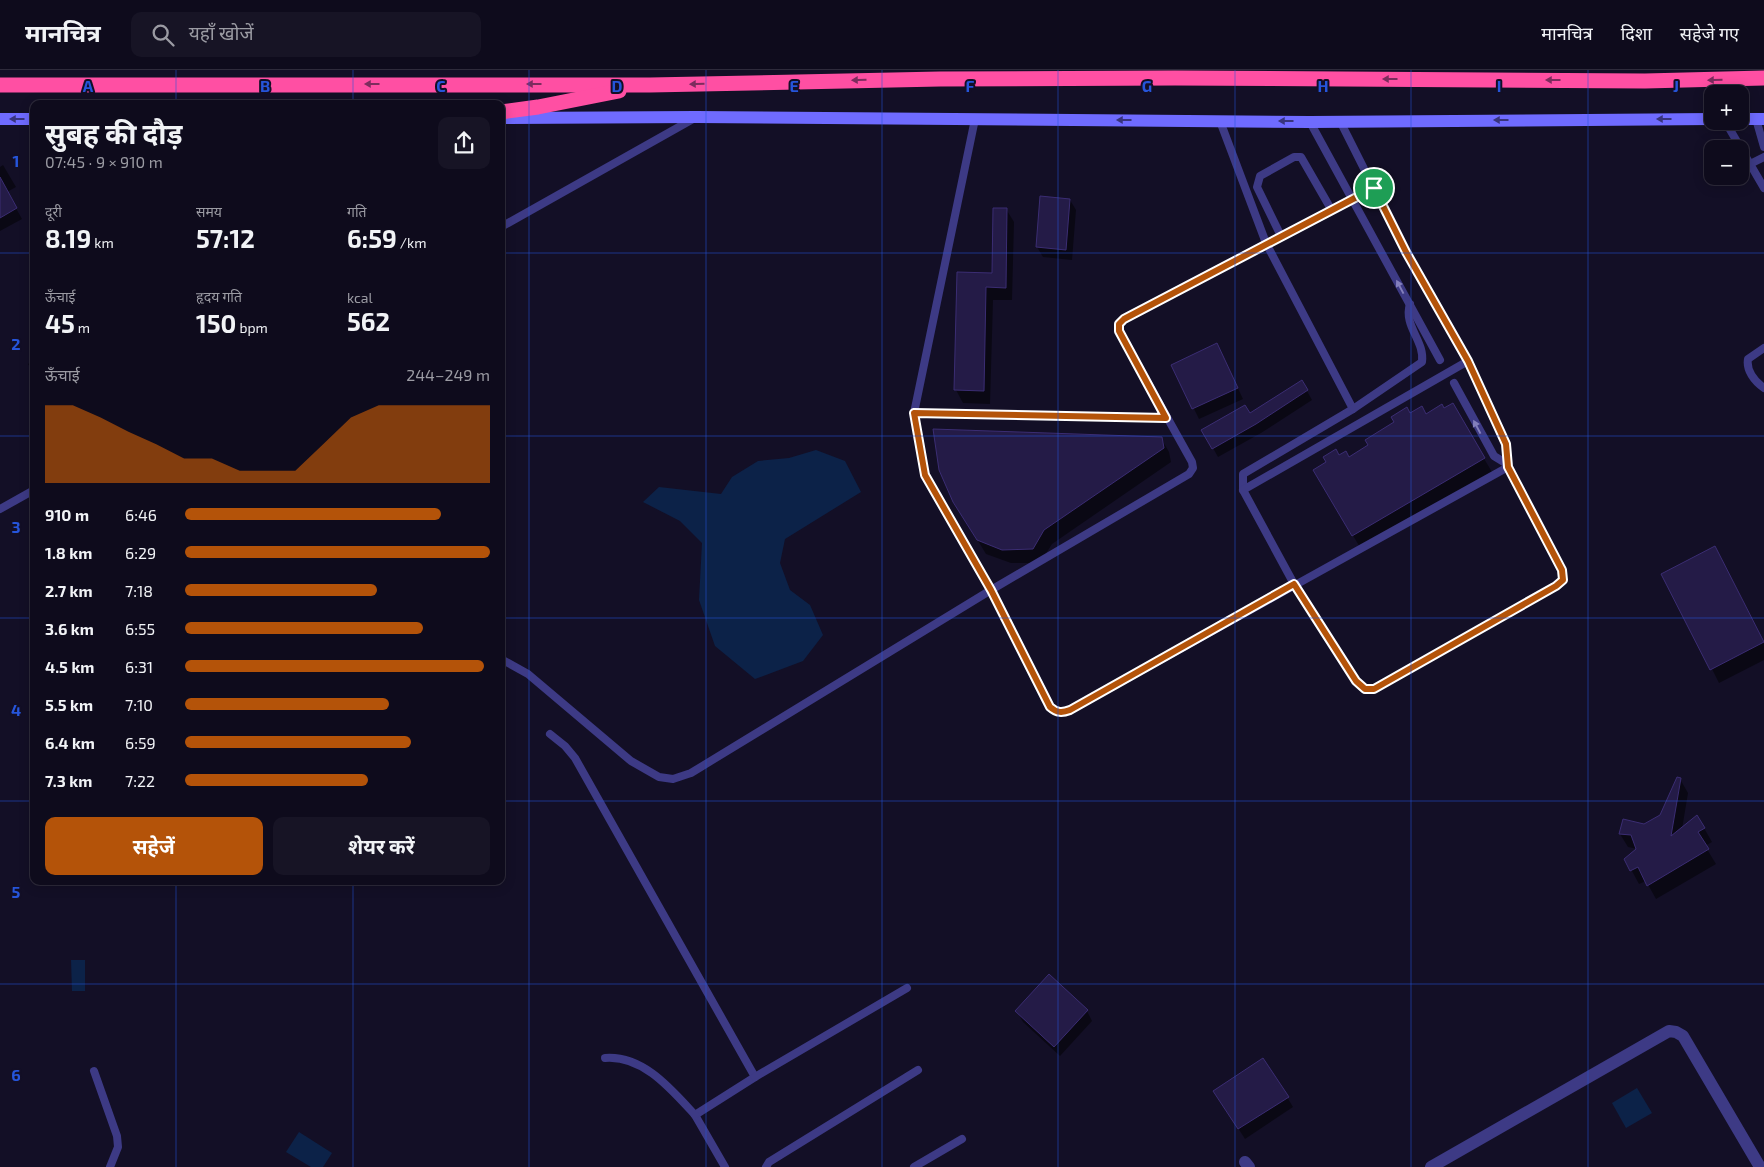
<!DOCTYPE html>
<html lang="hi">
<head>
<meta charset="utf-8">
<style>
  :root { --surface:#0e0b1c; --page:#171425; --text:#f1f3f6; --muted:#9b9ba3; --line:#2e2b3b; --accent:#b45309 }
  body { margin:0; font-family:"Exo 2","Noto Sans Devanagari",sans-serif; background:var(--page); color:var(--text); height:100vh; display:flex; flex-direction:column; font-size:19px; white-space:nowrap }
  * { box-sizing:border-box; margin:0 }
  p { font-size:16px; color:var(--muted) }
  .icon { flex:none; width:28px; height:28px; fill:none; stroke:currentColor; stroke-width:2; stroke-linecap:round; stroke-linejoin:round }
  .map { position:relative; flex:1; overflow:hidden }
  .side { position:absolute; left:30px; top:30px; width:475px; height:785px; display:flex; flex-direction:column; background:var(--surface); border-radius:10px; box-shadow:0 2px 12px #0003,0 0 0 1px var(--line) }
  .side>* { flex:none }
  .fabs { position:absolute; left:1704px; top:15px; display:grid; gap:10px }
  .fabs a { display:grid; place-items:center; width:45px; height:45px; border-radius:10px; background:var(--surface); box-shadow:0 2px 12px #0003,0 0 0 1px var(--line); font-size:25px }
  .pin { position:absolute; display:grid; place-items:center; width:42px; height:42px; color:#fff; margin:-21px; border:2px solid #fff; border-radius:50%; box-shadow:0 1px 5px #0007 }
  .round { display:grid; place-items:center; flex:none; width:52px; height:52px; border-radius:10px; background:var(--page) }
  .head { display:flex; align-items:center; justify-content:space-between; height:85px; padding:0 15px }
  h1 { font-size:28px; font-weight:700; line-height:38px }
  .stats { display:grid; grid-template-columns:repeat(3,1fr); gap:8px; height:85px; padding:5px 15px }
  .stats div { display:grid; align-content:center }
  .stats b { font-size:25px; font-weight:700 }
  .stats small { font-size:14px; font-weight:400 }
  .stats p { font-size:14px }
  .chart { height:140px; padding:10px 15px }
  .chart p { display:flex; justify-content:space-between }
  .chart svg { width:100%; height:90px; margin-top:5px; fill:var(--accent); opacity:.7 }
  .primary-button { display:flex; gap:10px; margin-top:auto; padding:10px 15px }
  .primary-button a { flex:1; height:58px; border-radius:10px; background:var(--accent); color:#fff; font-size:20px; font-weight:700; line-height:58px; text-align:center }
  .primary-button a+a { background:var(--page); color:var(--text) }
  ul { padding:0 15px; list-style:none; font-size:16px }
  li { display:grid; grid-template-columns:80px 60px 1fr; align-items:center; height:38px }
  li i { height:12px; border-radius:6px; background:var(--accent) }
  header { display:flex; align-items:center; gap:30px; box-sizing:border-box; height:70px; padding:0 25px; background:var(--surface); border-bottom:1px solid var(--line) }
  header strong { font-size:24px }
  nav { display:flex; gap:28px; margin-inline-start:auto; font-size:18px }
  .search { width:350px; height:45px; background:var(--page); display:flex; align-items:center; gap:12px; box-sizing:border-box; padding:0 18px; border-radius:10px; color:var(--muted); font-size:19px }
  .map>svg:first-child { display:block }
</style>
</head>
<body>
<header>
<strong>मानचित्र</strong>
<div class="search"><svg class="icon" aria-label="search" viewBox="0 0 24 24"><circle cx="10" cy="10" r="6"/><path d="M15 15l6 6"/></svg>यहाँ खोजें</div>
<nav><a>मानचित्र</a><a>दिशा</a><a>सहेजे गए</a></nav>
</header>
<div class="map">
<svg width="1764" height="1097" viewBox="0 0 1764 1097">
  <rect width="100%" height="100%" fill="#130f26"/>
  <!-- water -->
  <g fill="#0c2248">
    <path d="M 816,380 L 845,391 L 861,422 L 785,469 L 780,493 L 790,520 L 810,535 L 823,565 L 803,591 L 755,609 L 715,576 L 699,530 L 702,473 L 680,451 L 643,432 L 659,417 L 721,424 L 732,407 L 758,391 L 789,388 Z"/>
    <path d="M 71,890 L 85,890 L 85,921 L 72,921 Z"/>
    <path d="M 1637,1018 L 1652,1043 L 1626,1058 L 1612,1033 Z"/>
    <path d="M 299,1062 L 332,1083 L 323,1097 L 311,1097 L 286,1082 Z"/>
  </g>
  <!-- shadow -->
  <g fill="#0007">
    <path d="M 3,95 L 16,117 L 7,122 L 22,149 L 0,161 L 0,97 Z"/>
    <path d="M 1041,127 L 1070,130 L 1076,140 L 1072,190 L 1043,187 L 1037,177 Z"/>
    <path d="M 1006,139 L 1014,152 L 1012,230 L 993,230 L 990,334 L 963,333 L 956,320 L 959,203 L 993,204 Z"/>
    <path d="M 1222,285 L 1243,329 L 1199,349 L 1173,296 Z"/>
    <path d="M 34,290 L 34,303 L 28,294 Z"/>
    <path d="M 34,305 L 34,314 L 30,308 Z"/>
    <path d="M 1302,312 L 1312,330 L 1261,363 L 1218,387 L 1203,360 L 1249,345 Z"/>
    <path d="M 1452,335 L 1492,402 L 1361,479 L 1314,400 L 1339,386 L 1348,389 L 1370,376 L 1396,353 L 1410,344 L 1426,345 Z"/>
    <path d="M 1161,368 L 1169,382 L 1171,392 L 1052,474 L 1040,493 L 1011,493 L 986,484 L 963,446 Z"/>
    <path d="M 1722,491 L 1764,571 L 1764,590 L 1719,613 L 1712,599 Z"/>
    <path d="M 1680,709 L 1688,723 L 1682,759 L 1704,758 L 1712,772 L 1705,776 L 1716,794 L 1656,829 L 1646,811 L 1639,814 L 1626,790 L 1638,779 L 1628,777 L 1620,764 L 1644,756 L 1661,746 Z"/>
    <path d="M 1017,941 L 1087,941 L 1092,951 L 1060,986 L 1023,952 Z"/>
    <path d="M 1287,1027 L 1293,1037 L 1245,1069 L 1221,1031 Z"/>
  </g>
  <!-- building -->
  <g fill="#241b47" stroke="#3b2d73">
    <path d="M 0,107 L 17,138 L 0,148 Z"/>
    <path d="M 1040,126 L 1070,129 L 1066,180 L 1036,177 Z"/>
    <path d="M 993,138 L 1007,138 L 1006,218 L 986,217 L 984,321 L 954,320 L 957,202 L 992,203 Z"/>
    <path d="M 1217,273 L 1238,318 L 1192,339 L 1171,295 Z"/>
    <path d="M 1302,310 L 1308,320 L 1256,354 L 1212,379 L 1201,360 L 1245,335 L 1250,343 Z"/>
    <path d="M 1453,333 L 1485,388 L 1352,466 L 1313,400 L 1326,392 L 1323,387 L 1336,379 L 1339,385 L 1346,381 L 1349,387 L 1368,375 L 1365,370 L 1394,352 L 1391,347 L 1407,337 L 1410,343 L 1422,336 L 1426,344 L 1442,334 L 1444,338 Z"/>
    <path d="M 933,359 L 1162,367 L 1164,378 L 1044,460 L 1033,479 L 1002,480 L 977,470 L 953,432 L 939,400 Z"/>
    <path d="M 1715,476 L 1764,572 L 1710,600 L 1661,504 Z"/>
    <path d="M 1677,707 L 1681,708 L 1671,766 L 1697,745 L 1705,758 L 1698,762 L 1709,779 L 1647,816 L 1638,797 L 1630,801 L 1624,789 L 1636,779 L 1631,765 L 1619,764 L 1623,749 L 1644,754 L 1660,745 Z"/>
    <path d="M 1049,904 L 1088,940 L 1054,977 L 1015,941 Z"/>
    <path d="M 1263,988 L 1289,1027 L 1238,1059 L 1213,1021 Z"/>
  </g>
  <g fill="none" stroke-linecap="round" stroke-linejoin="round">
    <!-- lane -->
    <g stroke="#3d3a85" stroke-width="8">
      <path d="M 975,49 L 914,343 L 925,405 L 991,520 L 1051,637 C 1057,643 1062,643 1070,640 L 1508,397"/>
      <path d="M 1756,49 L 1764,77"/>
      <path d="M 1220,51 L 1266,173 L 1353,339 L 1243,404 L 1243,420"/>
      <path d="M 1340,51 L 1406,182 L 1468,291 L 1506,374 L 1508,397 L 1562,500 L 1563,510 L 1556,516 L 1374,619 L 1365,619 L 1356,611 L 1294,514 L 1243,420 L 1468,291"/>
      <path d="M 1725,51 L 1764,118"/>
      <path d="M 1310,52 L 1440,290"/>
      <path d="M 1750,94 L 1764,87"/>
      <path d="M 1331,139 L 1301,87 L 1294,87 L 1260,106 L 1257,117 L 1281,166 L 1374,118"/>
      <path d="M 501,157 L 693,49"/>
      <path d="M 1764,278 L 1748,289 C 1746,300 1754,311 1764,318"/>
      <path d="M 1454,313 L 1494,386 L 1507,394"/>
      <path d="M 1353,339 L 1422,292 C 1425,271 1403,256 1410,234"/>
      <path d="M 914,343 L 1167,348"/>
      <path d="M 0,439 L 34,420"/>
      <path d="M 501,589 L 528,604 L 631,691 L 659,707 L 673,709 L 691,703 L 991,520 L 1189,404 L 1193,398 L 1192,392 L 1119,261 L 1119,254 L 1124,249 L 1281,166"/>
      <path d="M 550,664 L 565,676 L 575,688 L 755,1007 L 695,1045 L 725,1097"/>
      <path d="M 605,988 C 643,985 671,1019 695,1045"/>
      <path d="M 94,1001 L 117,1066 L 118,1077 L 110,1097"/>
      <path d="M 755,1007 L 907,918"/>
      <path d="M 766,1097 L 769,1092 L 918,1000"/>
      <path d="M 914,1097 L 962,1069"/>
    </g>
    <!-- street -->
    <g stroke="#3d3a85" stroke-width="12">
      <path d="M 1245,1092 L 1249,1097"/>
      <path d="M 1431,1097 L 1669,961 L 1676,962 L 1683,966 L 1760,1097"/>
    </g>
    <!-- secondary -->
    <g stroke="#6f6bff" stroke-width="12">
      <path d="M 501,48 L 696,47 L 1310,52 L 1712,49"/>
      <path d="M 0,49 L 34,49"/>
      <path d="M 1740,49 L 1764,49"/>
    </g>
    <!-- highway -->
    <g stroke="#ff4fa3" stroke-width="15">
      <path d="M 0,15 L 650,15 L 940,9 L 1175,8 L 1645,11 L 1764,8"/>
      <path d="M 501,42 L 538,37 L 619,21"/>
    </g>
  </g>
  <!-- one-way arrows -->
  <defs><path id="oneway-solid" d="M-6-.8H1V-3.2L6.5 0L1 3.2V.8H-6Z" transform="scale(1.25)"/></defs>
  <g fill="#7d2c5e">
    <use href="#oneway-solid" transform="translate(1390 9) rotate(-180)"/>
    <use href="#oneway-solid" transform="translate(859 10) rotate(179)"/>
    <use href="#oneway-solid" transform="translate(1553 10) rotate(-180)"/>
    <use href="#oneway-solid" transform="translate(1715 10) rotate(179)"/>
    <use href="#oneway-solid" transform="translate(372 14) rotate(180)"/>
    <use href="#oneway-solid" transform="translate(534 14) rotate(-180)"/>
    <use href="#oneway-solid" transform="translate(697 14) rotate(179)"/>
  </g>
  <g fill="#38347d">
    <use href="#oneway-solid" transform="translate(17 49) rotate(-180)"/>
    <use href="#oneway-solid" transform="translate(1664 49) rotate(180)"/>
    <use href="#oneway-solid" transform="translate(1124 50) rotate(-180)"/>
    <use href="#oneway-solid" transform="translate(1501 50) rotate(180)"/>
    <use href="#oneway-solid" transform="translate(1286 51) rotate(-180)"/>
  </g>
  <g fill="#837fbc">
    <use href="#oneway-solid" transform="translate(1400 217) rotate(-118)"/>
    <use href="#oneway-solid" transform="translate(1477 357) rotate(-118)"/>
  </g>
  <g fill="none" stroke-linecap="round" stroke-linejoin="round">
    <defs>
      <path id="route" d="M 1374,118 L 1406,182 L 1468,291 L 1506,374 L 1508,397 L 1562,500 L 1563,510 L 1556,516 L 1374,619 L 1365,619 L 1356,611 L 1294,514 L 1070,640 C 1062,643 1057,643 1050,637 L 991,520 L 925,405 L 914,343 L 1166,348 L 1119,261 L 1119,254 L 1124,249 Z"/>
    </defs>
    <!-- route casing -->
    <use href="#route" stroke="#fff" stroke-width="10"/>
    <!-- route -->
    <use href="#route" stroke="#b45309" stroke-width="6"/>
  </g>
  <!-- grid -->
  <path fill="none" stroke="#2655da" stroke-width="1" stroke-opacity="0.55" d="M 176,0 L 176,34M 353,0 L 353,34M 529,0 L 529,1097M 706,0 L 706,1097M 882,0 L 882,1097M 1058,0 L 1058,1097M 1235,0 L 1235,1097M 1411,0 L 1411,1097M 1588,0 L 1588,1097M 0,183 L 34,183M 501,183 L 1764,183M 0,366 L 34,366M 501,366 L 1764,366M 0,548 L 34,548M 501,548 L 1764,548M 0,731 L 34,731M 501,731 L 1764,731M 176,811 L 176,1097M 353,811 L 353,1097M 0,914 L 1764,914"/>
  <g font-size="16" text-anchor="middle" font-weight="bold" fill="#2655da" stroke="#130f26" stroke-width="4" stroke-linejoin="round" paint-order="stroke">
    <text x="88" y="22">A</text>
    <text x="265" y="22">B</text>
    <text x="441" y="22">C</text>
    <text x="617" y="22">D</text>
    <text x="794" y="22">E</text>
    <text x="970" y="22">F</text>
    <text x="1147" y="22">G</text>
    <text x="1323" y="22">H</text>
    <text x="1499" y="22">I</text>
    <text x="1676" y="22">J</text>
    <text x="16" y="97">1</text>
    <text x="16" y="280">2</text>
    <text x="16" y="463">3</text>
    <text x="16" y="646">4</text>
    <text x="16" y="828">5</text>
    <text x="16" y="1011">6</text>
  </g>
</svg>
<div class="fabs">
<a>+</a>
<a>−</a>
</div>
<div class="pin" style="left:1374px;top:118px;background:#1e9e55"><svg class="icon" aria-label="arrive" viewBox="0 0 24 24"><path d="M6 21V4h12l-3 4 3 4H6"/></svg></div>
<section class="side">
<div class="head"><div><h1>सुबह की दौड़</h1><p>07:45 · 9 × 910 m</p></div><a class="round"><svg class="icon" aria-label="share" viewBox="0 0 24 24"><path d="M12 15V3M7 8l5-5 5 5M5 13v7h14v-7"/></svg></a></div>
<div class="stats">
<div><p>दूरी</p><b>8.19<small> km</small></b></div>
<div><p>समय</p><b>57:12</b></div>
<div><p>गति</p><b>6:59<small> /km</small></b></div>
</div>
<div class="stats">
<div><p>ऊँचाई</p><b>45<small> m</small></b></div>
<div><p>हृदय गति</p><b>150<small> bpm</small></b></div>
<div><p>kcal</p><b>562</b></div>
</div>
<div class="chart"><p><span>ऊँचाई</span>244–249 m</p>
<svg viewBox="0 0 160 44" preserveAspectRatio="none"><path d="M0 44V6L10 6L20 12L30 19L40 25L50 32L60 32L70 38L80 38L90 38L100 25L110 12L120 6L130 6L140 6L150 6L160 6V44z"/></svg>
</div>
<ul>
<li><b>910 m</b>6:46<i style="width:84%"></i></li>
<li><b>1.8 km</b>6:29<i style="width:100%"></i></li>
<li><b>2.7 km</b>7:18<i style="width:63%"></i></li>
<li><b>3.6 km</b>6:55<i style="width:78%"></i></li>
<li><b>4.5 km</b>6:31<i style="width:98%"></i></li>
<li><b>5.5 km</b>7:10<i style="width:67%"></i></li>
<li><b>6.4 km</b>6:59<i style="width:74%"></i></li>
<li><b>7.3 km</b>7:22<i style="width:60%"></i></li>
</ul>
<div class="primary-button"><a>सहेजें</a><a>शेयर करें</a></div>
</section>
</div>
</body>
</html>
